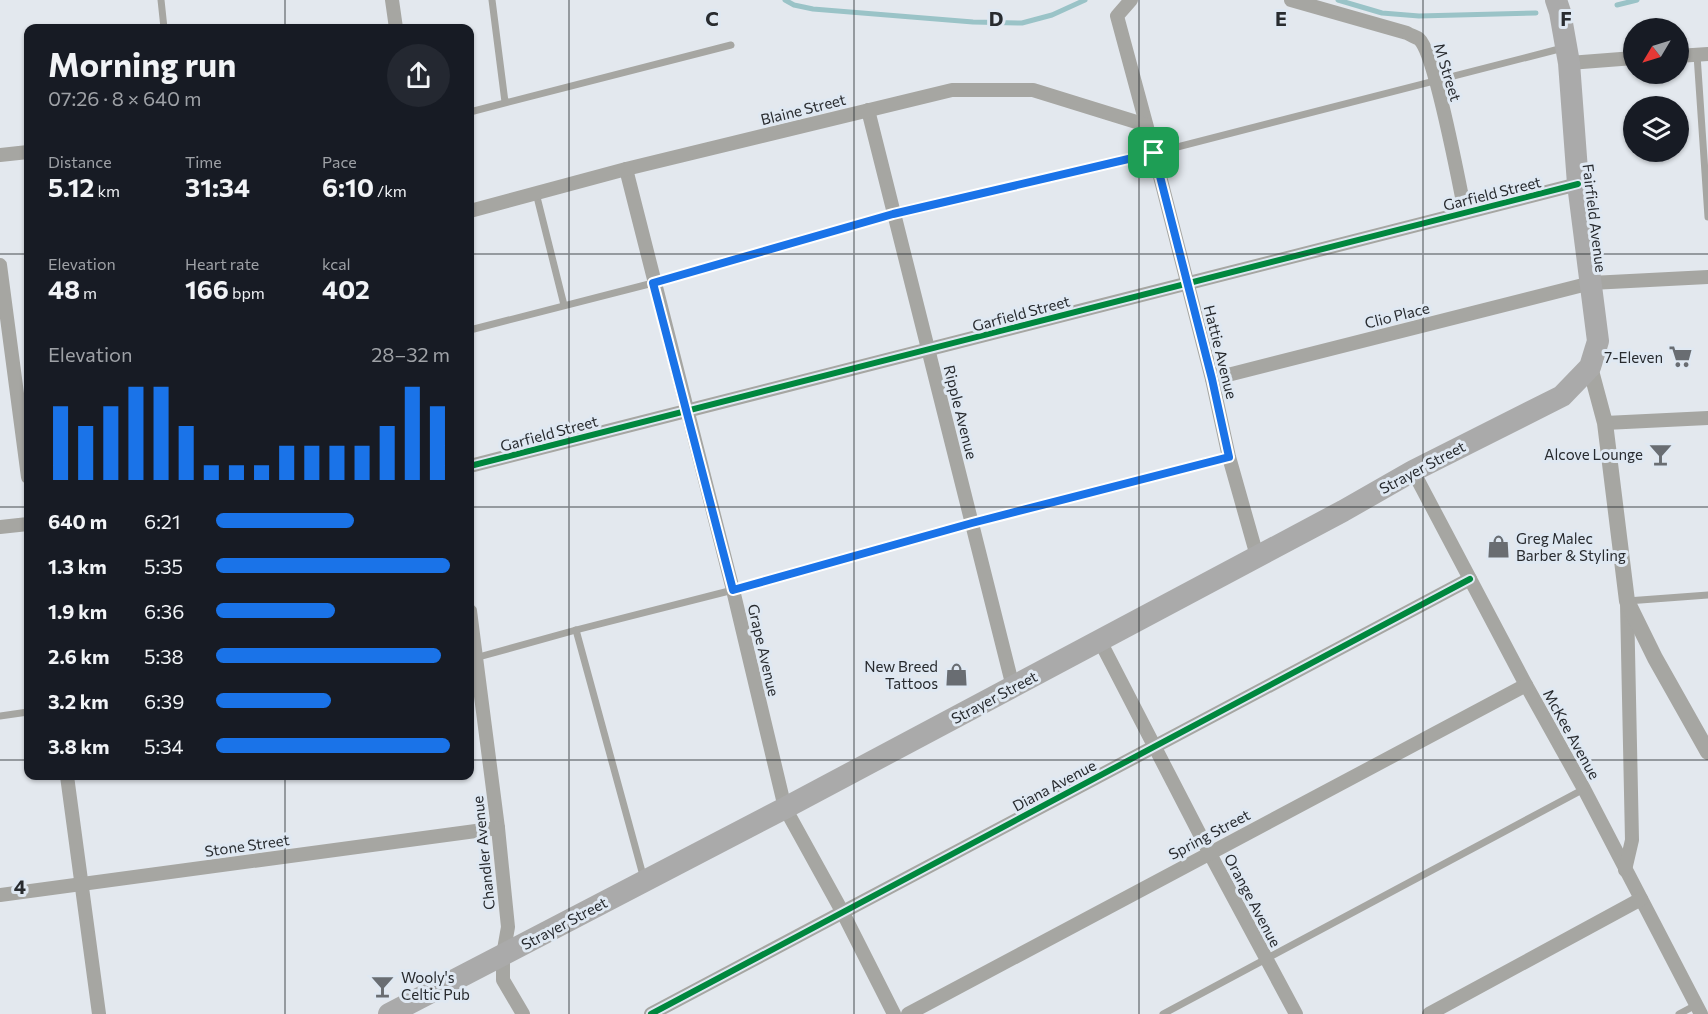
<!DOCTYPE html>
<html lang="en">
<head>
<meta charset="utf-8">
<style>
  :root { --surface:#171b24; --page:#242831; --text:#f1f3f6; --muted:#9ea1a6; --accent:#1a73e8 }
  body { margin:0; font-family:Commissioner,sans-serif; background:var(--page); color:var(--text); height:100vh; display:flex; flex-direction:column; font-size:22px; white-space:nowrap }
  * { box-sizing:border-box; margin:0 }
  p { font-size:20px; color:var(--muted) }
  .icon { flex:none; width:33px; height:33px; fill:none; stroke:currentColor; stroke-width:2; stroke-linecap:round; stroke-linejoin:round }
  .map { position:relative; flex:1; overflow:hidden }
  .side { position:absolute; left:24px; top:24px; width:450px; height:756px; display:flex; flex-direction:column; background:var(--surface); border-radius:12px; box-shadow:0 2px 4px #0004 }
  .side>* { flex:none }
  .needle { width:39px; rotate:232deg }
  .tools { position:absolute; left:1623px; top:18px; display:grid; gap:12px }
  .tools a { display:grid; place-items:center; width:66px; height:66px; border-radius:50%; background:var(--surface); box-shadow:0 2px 4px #0004; font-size:30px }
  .pin { position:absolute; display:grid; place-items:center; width:51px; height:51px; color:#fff; margin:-26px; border-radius:12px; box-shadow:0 3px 9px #0006 }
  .round { display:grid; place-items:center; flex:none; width:63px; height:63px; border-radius:32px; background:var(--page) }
  .headline { display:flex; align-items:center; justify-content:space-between; height:102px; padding:0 24px }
  h1 { font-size:33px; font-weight:700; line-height:45px }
  .figures { display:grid; grid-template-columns:repeat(3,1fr); gap:9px; height:102px; padding:6px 24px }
  .figures div { display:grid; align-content:center }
  .figures b { font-size:26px; font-weight:700 }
  .figures small { font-size:16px; font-weight:400 }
  .figures p { font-size:16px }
  .chart { height:168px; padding:12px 24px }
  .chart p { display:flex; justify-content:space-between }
  .chart svg { width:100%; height:108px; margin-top:6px; stroke:var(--accent); stroke-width:6 }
  ul { padding:0 24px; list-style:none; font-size:20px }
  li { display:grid; grid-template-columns:96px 72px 1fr; align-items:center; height:45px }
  li i { height:15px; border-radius:8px; background:var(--accent) }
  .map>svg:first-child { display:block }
</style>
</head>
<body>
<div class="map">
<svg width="1708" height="1014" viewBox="0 0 1708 1014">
  <rect width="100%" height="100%" fill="#e3e8ee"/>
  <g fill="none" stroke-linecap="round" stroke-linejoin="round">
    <!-- stream -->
    <g stroke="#9ac3c7" stroke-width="5">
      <path d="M 785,0 L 794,5 L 813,9 L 973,22 L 1022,23 L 1052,15 L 1085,0"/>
      <path d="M 1338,0 L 1382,13 L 1419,16 L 1536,13"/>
      <path d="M 1617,5 L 1637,0"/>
    </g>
    <!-- service -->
    <g stroke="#a6a6a2" stroke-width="7">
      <path d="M 161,0 L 164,28"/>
      <path d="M 492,0 L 505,102"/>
      <path d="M 1697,55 L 1708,217"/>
      <path d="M 470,112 L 731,45"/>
      <path d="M 536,193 L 564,305"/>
      <path d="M 470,330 L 653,283 L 893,214 L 1154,153 L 1563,48"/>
      <path d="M 1627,601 L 1708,595"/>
      <path d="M 576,630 L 644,879"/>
      <path d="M 475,658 L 576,630 L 733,590 L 972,523 L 1229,457"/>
      <path d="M 0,716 L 28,712"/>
      <path d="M 1163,1014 L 1584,789"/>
      <path d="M 1679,1014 L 1696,1005"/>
    </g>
    <!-- minor -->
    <g stroke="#a6a6a2" stroke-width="14">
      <path d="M 392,0 L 396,28"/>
      <path d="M 1131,0 L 1117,16 L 1154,153 L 1212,379 L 1229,457 L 1257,556"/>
      <path d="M 1291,0 L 1407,33 C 1410,35 1416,37 1419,39 C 1435,53 1459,183 1465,212"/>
      <path d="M 1678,56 L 1708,54"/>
      <path d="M 1569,63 L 1634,58"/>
      <path d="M 868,110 L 1013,687"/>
      <path d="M 0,155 L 28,152"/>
      <path d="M 626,169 L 733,590 L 785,808 L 843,913 L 894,1014"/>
      <path d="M 470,211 L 626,169 L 952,90 L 1033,90 L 1146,125"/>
      <path d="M 0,265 L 28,477"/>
      <path d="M 1212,379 L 1591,283 L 1708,277"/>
      <path d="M 1605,423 L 1708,418"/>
      <path d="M 470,466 L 1578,184"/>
      <path d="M 1413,471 L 1526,685 L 1584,789 L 1701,1014"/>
      <path d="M 0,527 L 28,524"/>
      <path d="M 470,611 L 498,828 L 508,927 L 503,955 L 503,980 L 523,1014"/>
      <path d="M 1100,641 L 1209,852 L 1296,1014"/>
      <path d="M 67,776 L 99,1014"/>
      <path d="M 1625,870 L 1632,840 L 1627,603"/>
      <path d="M 0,895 L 498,828"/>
      <path d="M 651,1014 L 1470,579"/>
      <path d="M 908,1014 L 1526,685"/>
      <path d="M 1429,1014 L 1641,899"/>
    </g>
    <!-- tertiary -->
    <path stroke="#a6a6a2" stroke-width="16" d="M 1590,367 L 1605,423 L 1627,601 L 1655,658 L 1708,752"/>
    <!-- trunk -->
    <path stroke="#aaa" stroke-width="22" d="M 389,1014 L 785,808 L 1343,511 L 1413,471 L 1562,396 L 1590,367 L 1598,341 L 1578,184 L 1569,63 L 1560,12 L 1556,0"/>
    <defs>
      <g id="cycleway">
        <path d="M 470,466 L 1578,184"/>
        <path d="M 651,1014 L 1470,579"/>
      </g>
    </defs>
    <!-- cycleway casing -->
    <use href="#cycleway" stroke="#dfe8f2" stroke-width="10"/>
    <!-- cycleway -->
    <use href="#cycleway" stroke="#00873e" stroke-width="6"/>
  </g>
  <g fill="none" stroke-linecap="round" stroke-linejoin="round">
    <defs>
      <path id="route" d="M 1154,153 L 1212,379 L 1229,457 L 972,523 L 733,590 L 653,283 L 893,214 Z"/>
    </defs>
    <!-- route casing -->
    <use href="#route" stroke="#fff" stroke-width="12"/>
    <!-- route -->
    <use href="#route" stroke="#1a73e8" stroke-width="8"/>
  </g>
  <!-- grid -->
  <path fill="none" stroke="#282b2f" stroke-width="1.5" stroke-opacity="0.55" d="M 285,0 L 285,28M 569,0 L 569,1014M 854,0 L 854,1014M 1139,0 L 1139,1014M 1423,0 L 1423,1014M 0,254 L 28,254M 470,254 L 1708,254M 0,507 L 28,507M 470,507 L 1708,507M 0,760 L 28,760M 470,760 L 1708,760M 285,776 L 285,1014"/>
  <!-- icons -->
  <defs>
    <symbol id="supermarket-bare" viewBox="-9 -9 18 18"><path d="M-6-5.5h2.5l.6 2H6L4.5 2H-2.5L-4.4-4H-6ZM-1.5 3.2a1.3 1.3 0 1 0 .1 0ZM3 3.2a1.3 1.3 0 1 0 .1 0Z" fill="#696d72" stroke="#dfe8f2" stroke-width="2.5" paint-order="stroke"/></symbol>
    <symbol id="bar-bare" viewBox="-9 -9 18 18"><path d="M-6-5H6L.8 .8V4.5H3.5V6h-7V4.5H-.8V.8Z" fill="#696d72" stroke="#dfe8f2" stroke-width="2.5" paint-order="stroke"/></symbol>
    <symbol id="shop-bare" viewBox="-9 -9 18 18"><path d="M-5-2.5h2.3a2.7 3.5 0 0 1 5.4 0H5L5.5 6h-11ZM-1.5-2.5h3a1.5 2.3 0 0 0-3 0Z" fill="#696d72" stroke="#dfe8f2" stroke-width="2.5" paint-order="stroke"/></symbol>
  </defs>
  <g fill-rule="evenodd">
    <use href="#supermarket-bare" x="1664" y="340" width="33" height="33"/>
    <use href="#bar-bare" x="1644" y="438" width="33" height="33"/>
    <use href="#shop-bare" x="1482" y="530" width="33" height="33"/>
    <use href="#shop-bare" x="940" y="658" width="33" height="33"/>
    <use href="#bar-bare" x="366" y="970" width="33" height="33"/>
  </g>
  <g text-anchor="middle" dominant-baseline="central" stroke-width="6" stroke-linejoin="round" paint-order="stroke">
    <!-- street labels -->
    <g font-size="15" fill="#282b2f" stroke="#dfe8f2">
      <text transform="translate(1448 72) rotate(73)">M Street</text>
      <text transform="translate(803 109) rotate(-14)">Blaine Street</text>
      <text transform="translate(1492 193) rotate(-14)">Garfield Street</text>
      <text transform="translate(1595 218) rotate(83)">Fairfield Avenue</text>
      <text transform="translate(1021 313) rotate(-15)">Garfield Street</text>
      <text transform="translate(1397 315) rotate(-14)">Clio Place</text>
      <text transform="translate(1221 352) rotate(76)">Hattie Avenue</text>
      <text transform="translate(961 412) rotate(76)">Ripple Avenue</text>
      <text transform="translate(549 433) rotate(-15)">Garfield Street</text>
      <text transform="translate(1422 467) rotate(-28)">Strayer Street</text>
      <text transform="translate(764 650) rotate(77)">Grape Avenue</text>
      <text transform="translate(994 697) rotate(-28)">Strayer Street</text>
      <text transform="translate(1572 734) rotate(61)">McKee Avenue</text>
      <text transform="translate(1054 785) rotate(-28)">Diana Avenue</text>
      <text transform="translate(1209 834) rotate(-28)">Spring Street</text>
      <text transform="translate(247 845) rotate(-8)">Stone Street</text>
      <text transform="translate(483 853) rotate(-96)">Chandler Avenue</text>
      <text transform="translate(1253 900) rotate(62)">Orange Avenue</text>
      <text transform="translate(564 923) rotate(-28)">Strayer Street</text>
    </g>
    <!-- poi labels -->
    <g font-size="15" fill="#282b2f" stroke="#dfe8f2" text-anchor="end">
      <text x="1663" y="357">7-Eleven</text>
      <text x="1643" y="454">Alcove Lounge</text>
      <text x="1516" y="538" text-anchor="start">Greg Malec<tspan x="1516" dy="17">Barber &amp; Styling</tspan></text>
      <text x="938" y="666">New Breed<tspan x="938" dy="17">Tattoos</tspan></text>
      <text x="401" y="977" text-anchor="start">Wooly's<tspan x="401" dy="17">Celtic Pub</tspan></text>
    </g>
  </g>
  <g font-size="20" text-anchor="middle" font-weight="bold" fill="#282b2f" stroke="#dfe8f2" stroke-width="6" stroke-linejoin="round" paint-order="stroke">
    <text x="712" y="26">C</text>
    <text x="996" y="26">D</text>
    <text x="1281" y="26">E</text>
    <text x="1566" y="26">F</text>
    <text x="20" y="894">4</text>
  </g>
</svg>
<div class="tools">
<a><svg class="needle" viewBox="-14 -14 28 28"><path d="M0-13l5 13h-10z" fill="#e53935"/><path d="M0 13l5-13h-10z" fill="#9ea1a6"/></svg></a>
<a><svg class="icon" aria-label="layers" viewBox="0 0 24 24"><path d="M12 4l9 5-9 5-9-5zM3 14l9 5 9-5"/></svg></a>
</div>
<div class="pin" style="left:1154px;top:153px;background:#1e9e55"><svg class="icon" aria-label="arrive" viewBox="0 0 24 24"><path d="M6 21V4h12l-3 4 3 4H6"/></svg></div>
<section class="side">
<div class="headline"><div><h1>Morning run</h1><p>07:26 · 8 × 640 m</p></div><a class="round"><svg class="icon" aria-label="share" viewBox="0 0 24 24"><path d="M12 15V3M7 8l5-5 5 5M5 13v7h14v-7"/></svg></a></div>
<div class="figures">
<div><p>Distance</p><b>5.12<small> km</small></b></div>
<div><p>Time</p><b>31:34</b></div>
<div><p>Pace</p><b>6:10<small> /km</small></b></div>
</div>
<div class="figures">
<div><p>Elevation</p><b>48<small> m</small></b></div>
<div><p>Heart rate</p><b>166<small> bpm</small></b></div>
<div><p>kcal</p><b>402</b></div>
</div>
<div class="chart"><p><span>Elevation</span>28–32 m</p>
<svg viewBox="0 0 160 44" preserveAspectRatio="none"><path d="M5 44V14M15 44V22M25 44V14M35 44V6M45 44V6M55 44V22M65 44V38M75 44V38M85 44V38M95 44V30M105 44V30M115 44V30M125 44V30M135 44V22M145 44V6M155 44V14"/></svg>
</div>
<ul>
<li><b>640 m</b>6:21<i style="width:59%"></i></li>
<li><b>1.3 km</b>5:35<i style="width:100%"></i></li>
<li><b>1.9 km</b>6:36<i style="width:51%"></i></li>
<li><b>2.6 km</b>5:38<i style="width:96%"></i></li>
<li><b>3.2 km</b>6:39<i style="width:49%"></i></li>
<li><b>3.8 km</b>5:34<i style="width:100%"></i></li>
</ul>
</section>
</div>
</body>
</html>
